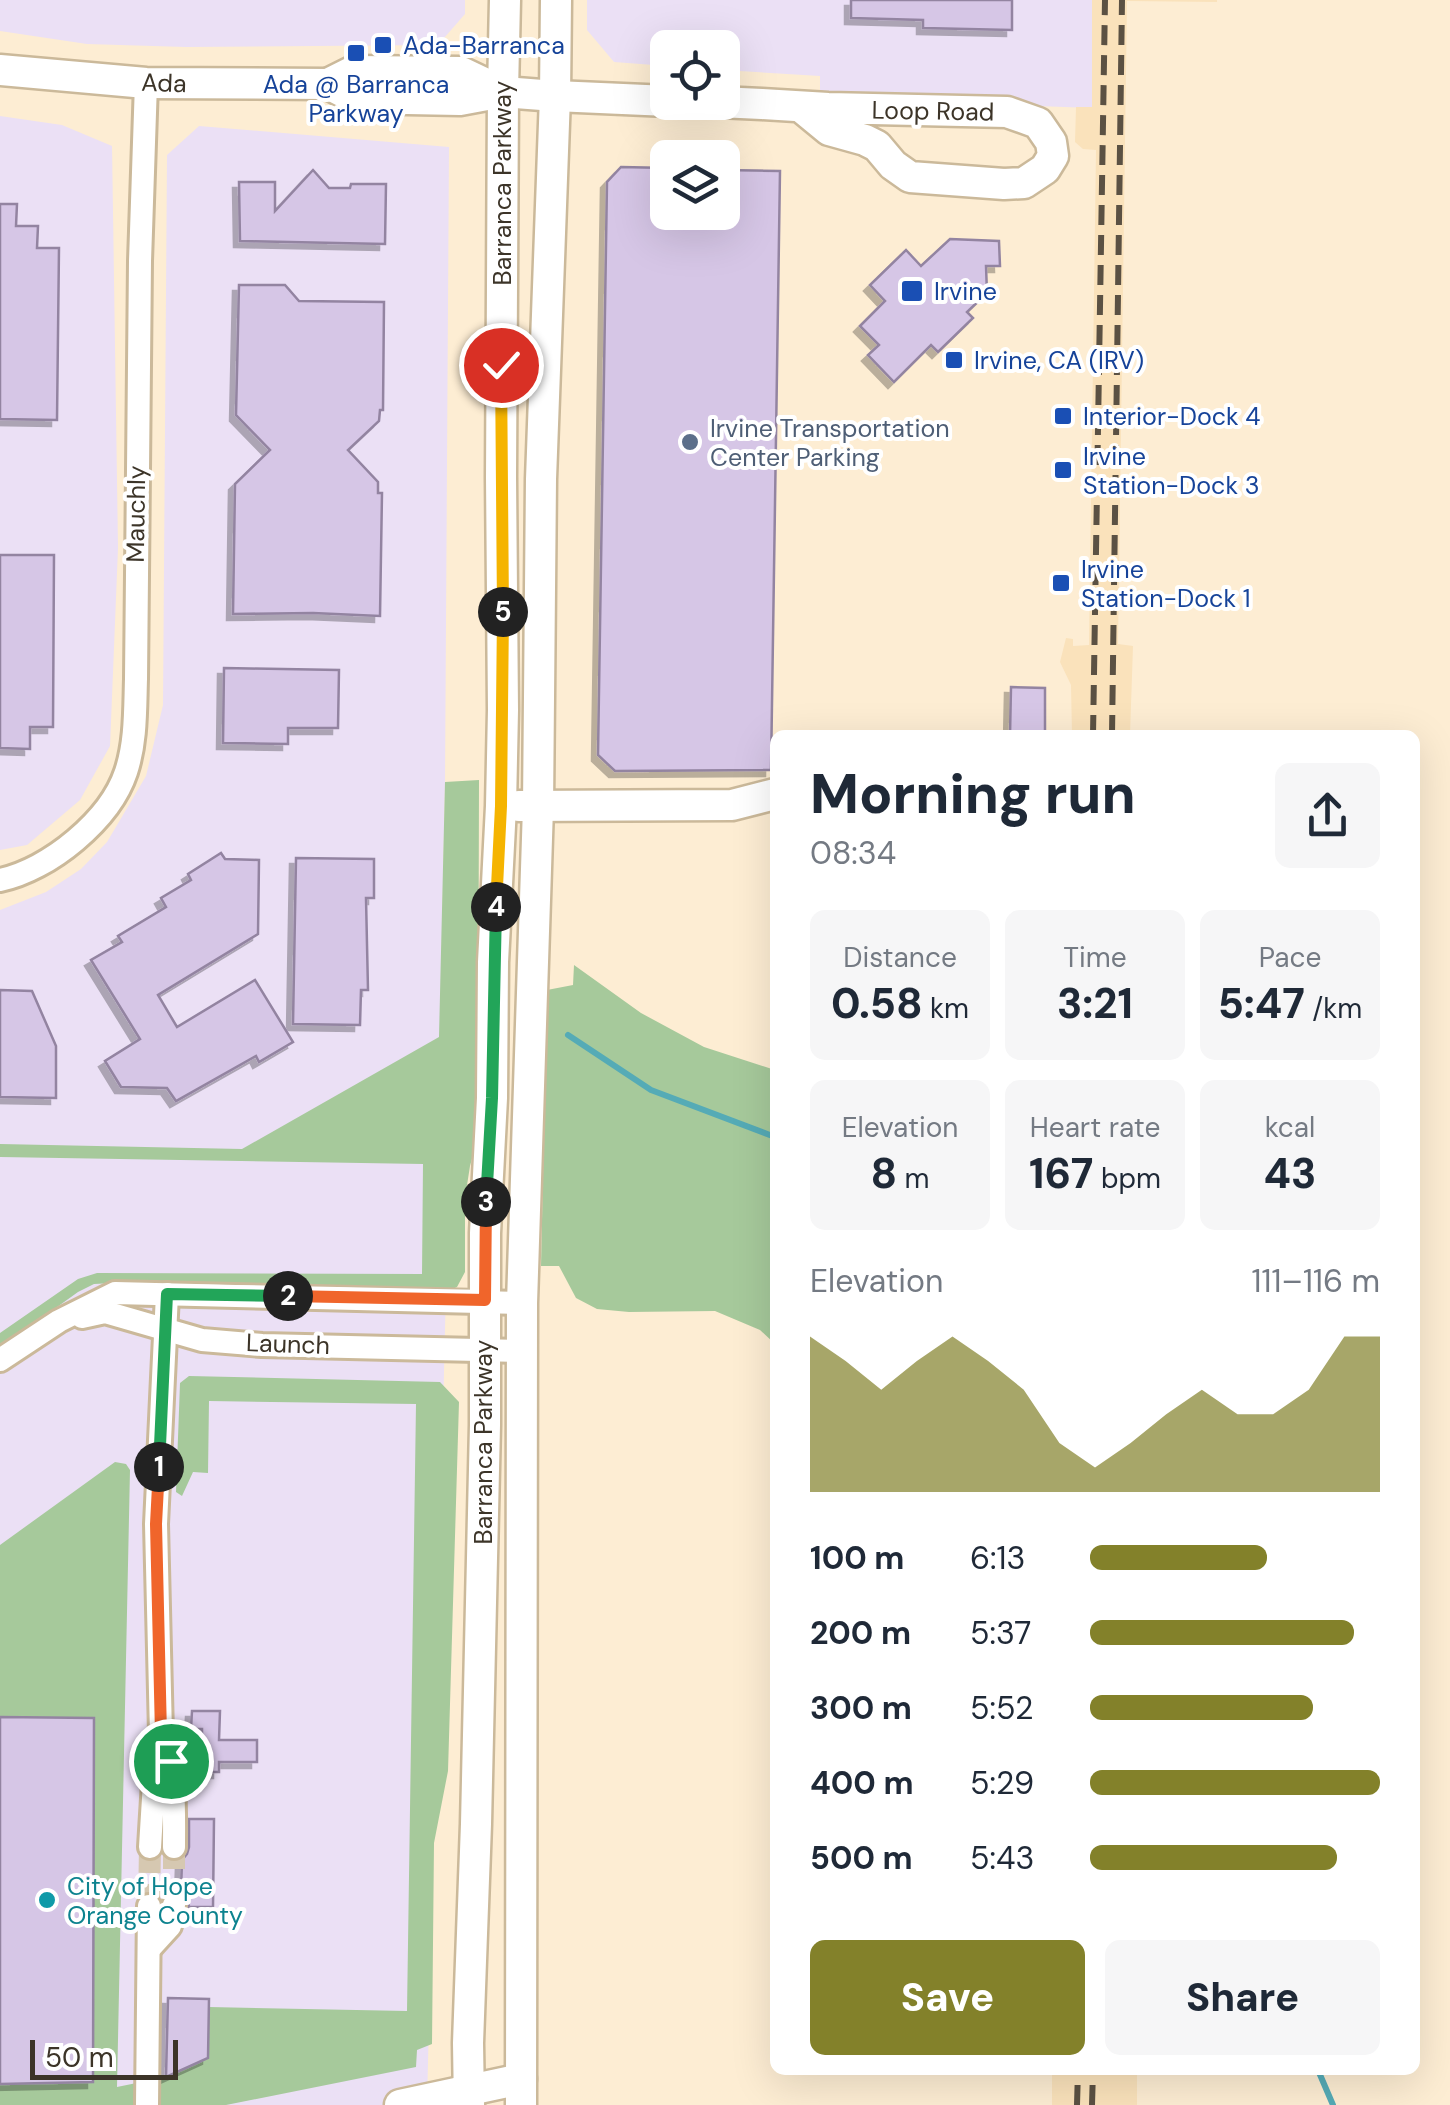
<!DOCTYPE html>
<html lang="en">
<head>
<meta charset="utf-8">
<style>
  :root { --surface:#fff; --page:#f6f6f7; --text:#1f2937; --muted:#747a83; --accent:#83812a }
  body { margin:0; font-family:"DM Sans",sans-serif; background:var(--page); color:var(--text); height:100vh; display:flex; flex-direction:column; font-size:38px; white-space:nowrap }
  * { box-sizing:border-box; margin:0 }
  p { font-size:32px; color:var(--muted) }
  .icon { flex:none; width:55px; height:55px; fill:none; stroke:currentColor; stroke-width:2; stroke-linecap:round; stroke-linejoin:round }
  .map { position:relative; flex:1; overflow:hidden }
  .drawer { position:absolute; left:770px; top:730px; width:650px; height:1345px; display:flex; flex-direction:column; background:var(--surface); border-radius:15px; box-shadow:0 10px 40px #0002 }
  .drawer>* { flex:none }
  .fabs { position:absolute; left:650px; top:30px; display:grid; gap:20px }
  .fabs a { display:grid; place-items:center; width:90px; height:90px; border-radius:15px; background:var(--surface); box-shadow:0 10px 40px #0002; font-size:50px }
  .scale { position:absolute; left:30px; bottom:25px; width:148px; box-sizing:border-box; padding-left:10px; border:5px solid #3c3428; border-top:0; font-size:28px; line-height:35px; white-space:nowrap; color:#3c3428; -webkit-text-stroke:8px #fff; paint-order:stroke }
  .pin { position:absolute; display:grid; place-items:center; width:85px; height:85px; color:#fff; margin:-42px; border:5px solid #fff; border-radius:50%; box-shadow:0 2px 10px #0007 }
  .km { position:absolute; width:50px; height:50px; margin:-25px; border-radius:50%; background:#222; color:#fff; font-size:28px; line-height:50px; text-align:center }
  .round { display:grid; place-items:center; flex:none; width:105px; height:105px; border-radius:15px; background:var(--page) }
  .overview { display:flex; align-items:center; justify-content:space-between; height:170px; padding:0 40px }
  h1 { font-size:55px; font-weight:800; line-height:75px }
  .metrics { display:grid; grid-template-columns:repeat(3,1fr); gap:15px; height:170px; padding:10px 40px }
  .metrics div { display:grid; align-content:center; border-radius:15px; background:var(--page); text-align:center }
  .metrics b { font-size:42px; font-weight:800 }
  .metrics small { font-size:28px; font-weight:400 }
  .metrics p { font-size:28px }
  .chart { height:280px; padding:20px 40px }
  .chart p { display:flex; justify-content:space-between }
  .chart svg { width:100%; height:180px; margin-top:10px; fill:var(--accent); opacity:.7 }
  .primary-button { display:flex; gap:20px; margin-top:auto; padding:20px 40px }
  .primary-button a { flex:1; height:115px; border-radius:15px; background:var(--accent); color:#fff; font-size:40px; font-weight:800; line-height:115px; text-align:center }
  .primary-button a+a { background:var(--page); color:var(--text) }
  ul { padding:0 40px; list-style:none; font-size:32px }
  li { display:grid; grid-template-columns:160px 120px 1fr; align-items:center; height:75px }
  li i { height:25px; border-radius:12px; background:var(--accent) }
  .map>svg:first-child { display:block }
</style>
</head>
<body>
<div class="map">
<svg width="1450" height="2105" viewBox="0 0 1450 2105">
  <defs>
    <filter id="shadow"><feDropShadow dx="-6" dy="6" stdDeviation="0" flood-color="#0004"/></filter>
  </defs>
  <rect width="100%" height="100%" fill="#fdedd3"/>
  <!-- commercial -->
  <g fill="#ebe0f5">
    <path d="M 0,0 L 465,0 L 465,14 L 438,45 L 186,47 L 87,44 L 0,31 Z"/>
    <path d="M 587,0 L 1092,0 L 1092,108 L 820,98 L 820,76 L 723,70 L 722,48 L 668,48 L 667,66 L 614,62 L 587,30 Z"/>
    <path d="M 0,116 L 62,125 L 112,146 L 118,548 L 110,746 L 80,800 L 27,845 L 0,850 Z"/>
    <path d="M 199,126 L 449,147 L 445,782 L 440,1037 L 244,1149 L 449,1157 L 427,2105 L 0,2105 L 0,910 L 46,892 L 81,869 L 107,842 L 146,776 L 163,705 L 167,155 Z"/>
  </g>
  <!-- built -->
  <g fill="#fae2bb">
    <path d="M 1092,0 L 1217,0 L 1217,2 L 1127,1 L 1118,644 L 1133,646 L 1130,735 L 1072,735 L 1071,685 L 1060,662 L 1066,638 L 1073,639 L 1073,646 L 1089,645 L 1096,150 L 1083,149 L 1075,142 L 1076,107 L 1092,107 Z"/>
    <rect x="1052" y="2070" width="85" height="35"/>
  </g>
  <!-- grass -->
  <g fill="#a6c99b">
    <path d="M 479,780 L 478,1136 L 470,1166 L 465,1198 L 465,1272 L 457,1287 L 438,1296 L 114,1283 L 94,1284 L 78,1292 L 0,1348 L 0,1333 L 78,1279 L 97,1273 L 422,1274 L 423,1164 L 0,1157 L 0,1144 L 242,1149 L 439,1037 L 445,782 Z"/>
    <path d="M 574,965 L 641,1013 L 704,1047 L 775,1070 L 775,1344 L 760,1330 L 715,1311 L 629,1312 L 597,1309 L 576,1298 L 559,1266 L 541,1266 L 547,990 L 573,985 Z"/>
    <path d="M 189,1376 L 440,1382 L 459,1402 L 448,1771 L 434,1843 L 432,2044 L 417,2050 L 416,2067 L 226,2105 L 0,2105 L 0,2084 L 93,2082 L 94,1719 L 0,1717 L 0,1545 L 115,1462 L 126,1464 L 130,1470 L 117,2087 L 166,2077 L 208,2058 L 209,2007 L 407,2011 L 416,1404 L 209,1401 L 208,1473 L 193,1472 L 182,1496 L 176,1492 L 180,1383 Z"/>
  </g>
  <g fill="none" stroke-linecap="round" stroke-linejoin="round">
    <!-- stream -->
    <g stroke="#55abb6" stroke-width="6">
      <path d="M 568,1035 L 651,1090 L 775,1137"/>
      <path d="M 1318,2070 L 1333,2105"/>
    </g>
  </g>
  <!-- building -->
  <g fill="#d6c6e6" stroke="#9384a1" stroke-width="2.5" filter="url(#shadow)">
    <path d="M 851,0 L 1012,0 L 1012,30 L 923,28 L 923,20 L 851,18 Z"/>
    <path d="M 621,167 L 668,168 L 668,212 L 722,212 L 722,170 L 780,171 L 771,770 L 615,771 L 598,755 L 607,182 Z"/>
    <path d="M 313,170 L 329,188 L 350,188 L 351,184 L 386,184 L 385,244 L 240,241 L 239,182 L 275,182 L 275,211 Z"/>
    <path d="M 0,204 L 17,204 L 16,226 L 38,226 L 37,248 L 59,248 L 57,420 L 0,419 Z"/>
    <path d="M 950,239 L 999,241 L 1000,266 L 986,266 L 987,293 L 967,312 L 973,318 L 938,352 L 931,345 L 894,382 L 868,355 L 879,345 L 860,326 L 885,301 L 870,285 L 906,250 L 921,266 Z"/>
    <path d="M 239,285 L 285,285 L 299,301 L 384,302 L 383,410 L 380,410 L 379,421 L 348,450 L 378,482 L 378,493 L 382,493 L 380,616 L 313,613 L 233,614 L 235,484 L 270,450 L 236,415 Z"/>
    <path d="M 0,555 L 54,555 L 53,727 L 30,727 L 30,749 L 0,748 Z"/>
    <path d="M 224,668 L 339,670 L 338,728 L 288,728 L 288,744 L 223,743 Z"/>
    <path d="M 1011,687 L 1045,688 L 1045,735 L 1010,735 Z"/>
    <path d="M 221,853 L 225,859 L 259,860 L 258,934 L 158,995 L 177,1027 L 255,980 L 293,1042 L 259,1062 L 256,1056 L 176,1101 L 167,1088 L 121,1087 L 105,1061 L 140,1039 L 91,960 L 122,942 L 118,936 L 166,907 L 161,898 L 191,880 L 188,874 Z"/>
    <path d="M 296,858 L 374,859 L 374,898 L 366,898 L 368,990 L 361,990 L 360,1025 L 293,1024 Z"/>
    <path d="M 0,990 L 32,991 L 56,1046 L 56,1098 L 0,1097 Z"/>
    <path d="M 192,1711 L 220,1711 L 219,1740 L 257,1740 L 257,1762 L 219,1762 L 219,1772 L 202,1772 L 202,1729 L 191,1729 Z"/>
    <path d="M 0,1717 L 94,1718 L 93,2082 L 0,2084 Z"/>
    <path d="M 189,1819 L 214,1819 L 213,1907 L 189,1907 L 188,1899 L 181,1892 L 182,1860 L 187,1854 L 189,1847 Z"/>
    <path d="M 168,1998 L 209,1999 L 208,2058 L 166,2077 Z"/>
  </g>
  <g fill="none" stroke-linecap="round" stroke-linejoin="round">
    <!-- street-tunnel -->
    <g stroke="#d6c8b1" stroke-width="22" stroke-dasharray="22 11" stroke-linecap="butt">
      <path d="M 174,1847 L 174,1905"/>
      <path d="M 149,1906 L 150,1847"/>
    </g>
    <defs>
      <g id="street">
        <path d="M 0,880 C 49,870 110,820 126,772 C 136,742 135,710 136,679 L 140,261 L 146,83"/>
        <path d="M 82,1317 L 105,1312 L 202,1340 L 262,1345 L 522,1351"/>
        <path d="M 0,1360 L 59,1321 L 115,1293 L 522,1303"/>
        <path d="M 162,1737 C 176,1773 174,1809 174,1847"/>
        <path d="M 150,1847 L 155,1766 L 161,1734 L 156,1524 L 167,1294"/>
        <path d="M 149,1949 L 170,1926 L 174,1905"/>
        <path d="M 147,2105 L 149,1906"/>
      </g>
      <g id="secondary">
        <path d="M 0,70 L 146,83 L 328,84 L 355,98 L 460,100 L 503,92 L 555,96 L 668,101"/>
        <path d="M 328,84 L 354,71 L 461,72 L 503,92"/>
        <path d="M 719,102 L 762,104 L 828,108 L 1007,112 L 1038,123 L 1051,142 L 1053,156 L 1045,169 L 1024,183 L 1004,184 L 910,177 L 893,165 L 877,146 L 865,140 L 829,130 L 801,107"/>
        <path d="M 519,806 L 732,805 L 775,794"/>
        <path d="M 400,2105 L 521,2079"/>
        <path d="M 469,2105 L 468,2043 L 476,1824 L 485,1425 L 485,1233 L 492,1098 L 493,962 L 501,806 L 503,710 L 501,477 L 503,92 L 505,0"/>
        <path d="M 521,2105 L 522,1303 L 538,807 L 541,479 L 555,96 L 556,0"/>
      </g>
    </defs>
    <!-- street casing -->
    <use href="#street" stroke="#cbb99a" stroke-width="28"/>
    <!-- secondary casing -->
    <use href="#secondary" stroke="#cbb99a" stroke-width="35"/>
    <!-- street -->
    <use href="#street" stroke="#fff" stroke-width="22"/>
    <!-- secondary -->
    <use href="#secondary" stroke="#fff" stroke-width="30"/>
    <!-- rail -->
    <g stroke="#5b5143" stroke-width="6" stroke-dasharray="20 10" stroke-linecap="butt">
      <path d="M 1093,735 L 1105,0"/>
      <path d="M 1112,735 L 1122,0"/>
      <path d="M 1077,2105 L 1078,2070"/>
      <path d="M 1092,2105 L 1093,2070"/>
    </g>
  </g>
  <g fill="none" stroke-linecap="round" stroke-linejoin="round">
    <defs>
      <path id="split-1" d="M 159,1467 L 156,1524 L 161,1734 L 171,1761"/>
      <path id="split-2" d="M 159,1467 L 167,1294 L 288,1296"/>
      <path id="split-3" d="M 288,1296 L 485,1300 L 486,1202"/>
      <path id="split-4" d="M 486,1202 L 492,1098 L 496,907"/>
      <path id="split-5" d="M 496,907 L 501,806 L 503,612"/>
      <path id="split-6" d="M 501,365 L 503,612"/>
    </defs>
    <!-- split-1 casing -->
    <use href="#split-1" stroke="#fff" stroke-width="20"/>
    <!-- split-2 casing -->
    <use href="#split-2" stroke="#fff" stroke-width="20"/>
    <!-- split-3 casing -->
    <use href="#split-3" stroke="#fff" stroke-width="20"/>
    <!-- split-4 casing -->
    <use href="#split-4" stroke="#fff" stroke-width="20"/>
    <!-- split-5 casing -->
    <use href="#split-5" stroke="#fff" stroke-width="20"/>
    <!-- split-6 casing -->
    <use href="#split-6" stroke="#fff" stroke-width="20"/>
    <!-- split-1 -->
    <use href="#split-1" stroke="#f0652b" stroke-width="12"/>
    <!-- split-2 -->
    <use href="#split-2" stroke="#22a559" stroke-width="12"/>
    <!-- split-3 -->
    <use href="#split-3" stroke="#f0652b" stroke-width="12"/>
    <!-- split-4 -->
    <use href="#split-4" stroke="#22a559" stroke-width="12"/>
    <!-- split-5 -->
    <use href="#split-5" stroke="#f5b400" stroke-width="12"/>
    <!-- split-6 -->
    <use href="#split-6" stroke="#f5b400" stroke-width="12"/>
  </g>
  <!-- markers -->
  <g fill="#1a4fb4" stroke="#fff" stroke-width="4">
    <rect x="373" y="35" width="20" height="20" rx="5"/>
    <rect x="346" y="43" width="20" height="20" rx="5"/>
    <rect x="900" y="279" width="24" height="24" rx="5"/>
    <rect x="944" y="350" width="20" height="20" rx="5"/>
    <rect x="1053" y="406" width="20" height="20" rx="5"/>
    <rect x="1053" y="460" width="20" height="20" rx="5"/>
    <rect x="1051" y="573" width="20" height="20" rx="5"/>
  </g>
  <circle fill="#5c6f8a" stroke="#fff" stroke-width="4" cx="690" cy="442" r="10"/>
  <circle fill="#0f9aa8" stroke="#fff" stroke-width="4" cx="47" cy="1900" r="10"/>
  <g text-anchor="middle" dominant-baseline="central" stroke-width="8" stroke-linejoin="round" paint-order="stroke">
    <!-- transit labels -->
    <g font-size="25" fill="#164399" stroke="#fff" text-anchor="start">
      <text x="403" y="45">Ada-Barranca</text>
      <text x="356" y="84" text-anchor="middle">Ada @ Barranca<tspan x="356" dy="29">Parkway</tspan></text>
      <text x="934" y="291">Irvine</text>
      <text x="974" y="360">Irvine, CA (IRV)</text>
      <text x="1083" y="416">Interior-Dock 4</text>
      <text x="1083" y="456">Irvine<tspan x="1083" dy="29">Station-Dock 3</tspan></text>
      <text x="1081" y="569">Irvine<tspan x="1081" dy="29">Station-Dock 1</tspan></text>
    </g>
    <!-- street labels -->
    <g font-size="25" fill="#3c3428" stroke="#fff">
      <text transform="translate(164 83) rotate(2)">Ada</text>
      <text transform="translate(933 111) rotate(1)">Loop Road</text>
      <text transform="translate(502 183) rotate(-90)">Barranca Parkway</text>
      <text transform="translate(136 514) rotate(-89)">Mauchly</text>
      <text transform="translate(288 1344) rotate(2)">Launch</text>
      <text transform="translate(483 1442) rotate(-90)">Barranca Parkway</text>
    </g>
    <!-- service labels -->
    <g font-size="25" fill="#4e5e75" stroke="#fff" text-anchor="start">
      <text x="710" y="428">Irvine Transportation<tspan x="710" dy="29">Center Parking</tspan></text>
    </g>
    <!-- culture labels -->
    <g font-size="25" fill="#0d838f" stroke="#fff" text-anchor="start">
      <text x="67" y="1886">City of Hope<tspan x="67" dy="29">Orange County</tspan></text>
    </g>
  </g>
</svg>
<div class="fabs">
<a><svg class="icon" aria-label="locate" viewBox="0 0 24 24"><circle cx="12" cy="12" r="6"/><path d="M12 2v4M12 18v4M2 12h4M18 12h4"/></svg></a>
<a><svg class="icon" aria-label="layers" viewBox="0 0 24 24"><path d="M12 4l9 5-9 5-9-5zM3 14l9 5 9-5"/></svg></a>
</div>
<div class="scale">50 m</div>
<div class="pin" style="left:171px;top:1761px;background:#1e9e55"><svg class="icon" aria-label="arrive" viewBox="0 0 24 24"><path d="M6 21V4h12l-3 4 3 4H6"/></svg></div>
<div class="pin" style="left:501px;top:365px;background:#d93025"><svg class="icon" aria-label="check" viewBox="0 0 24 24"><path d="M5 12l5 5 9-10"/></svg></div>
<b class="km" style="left:159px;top:1467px">1</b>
<b class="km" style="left:288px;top:1296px">2</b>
<b class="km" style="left:486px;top:1202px">3</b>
<b class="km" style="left:496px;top:907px">4</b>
<b class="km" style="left:503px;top:612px">5</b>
<section class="drawer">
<div class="overview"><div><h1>Morning run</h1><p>08:34</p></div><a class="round"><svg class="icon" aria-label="share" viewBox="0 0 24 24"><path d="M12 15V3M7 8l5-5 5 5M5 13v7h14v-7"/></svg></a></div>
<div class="metrics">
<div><p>Distance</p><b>0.58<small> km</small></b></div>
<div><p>Time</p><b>3:21</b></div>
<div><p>Pace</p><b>5:47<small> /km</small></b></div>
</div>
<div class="metrics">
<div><p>Elevation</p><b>8<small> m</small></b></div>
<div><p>Heart rate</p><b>167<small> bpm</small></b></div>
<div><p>kcal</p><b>43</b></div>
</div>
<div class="chart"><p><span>Elevation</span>111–116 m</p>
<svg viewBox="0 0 160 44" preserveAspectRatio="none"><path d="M0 44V6L10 12L20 19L30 12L40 6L50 12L60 19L70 32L80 38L90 32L100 25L110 19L120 25L130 25L140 19L150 6L160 6V44z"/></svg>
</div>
<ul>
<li><b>100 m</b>6:13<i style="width:61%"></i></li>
<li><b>200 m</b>5:37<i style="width:91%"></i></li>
<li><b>300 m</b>5:52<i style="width:77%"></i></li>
<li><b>400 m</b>5:29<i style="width:100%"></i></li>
<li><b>500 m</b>5:43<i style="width:85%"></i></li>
</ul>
<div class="primary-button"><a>Save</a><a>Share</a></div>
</section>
</div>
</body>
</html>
